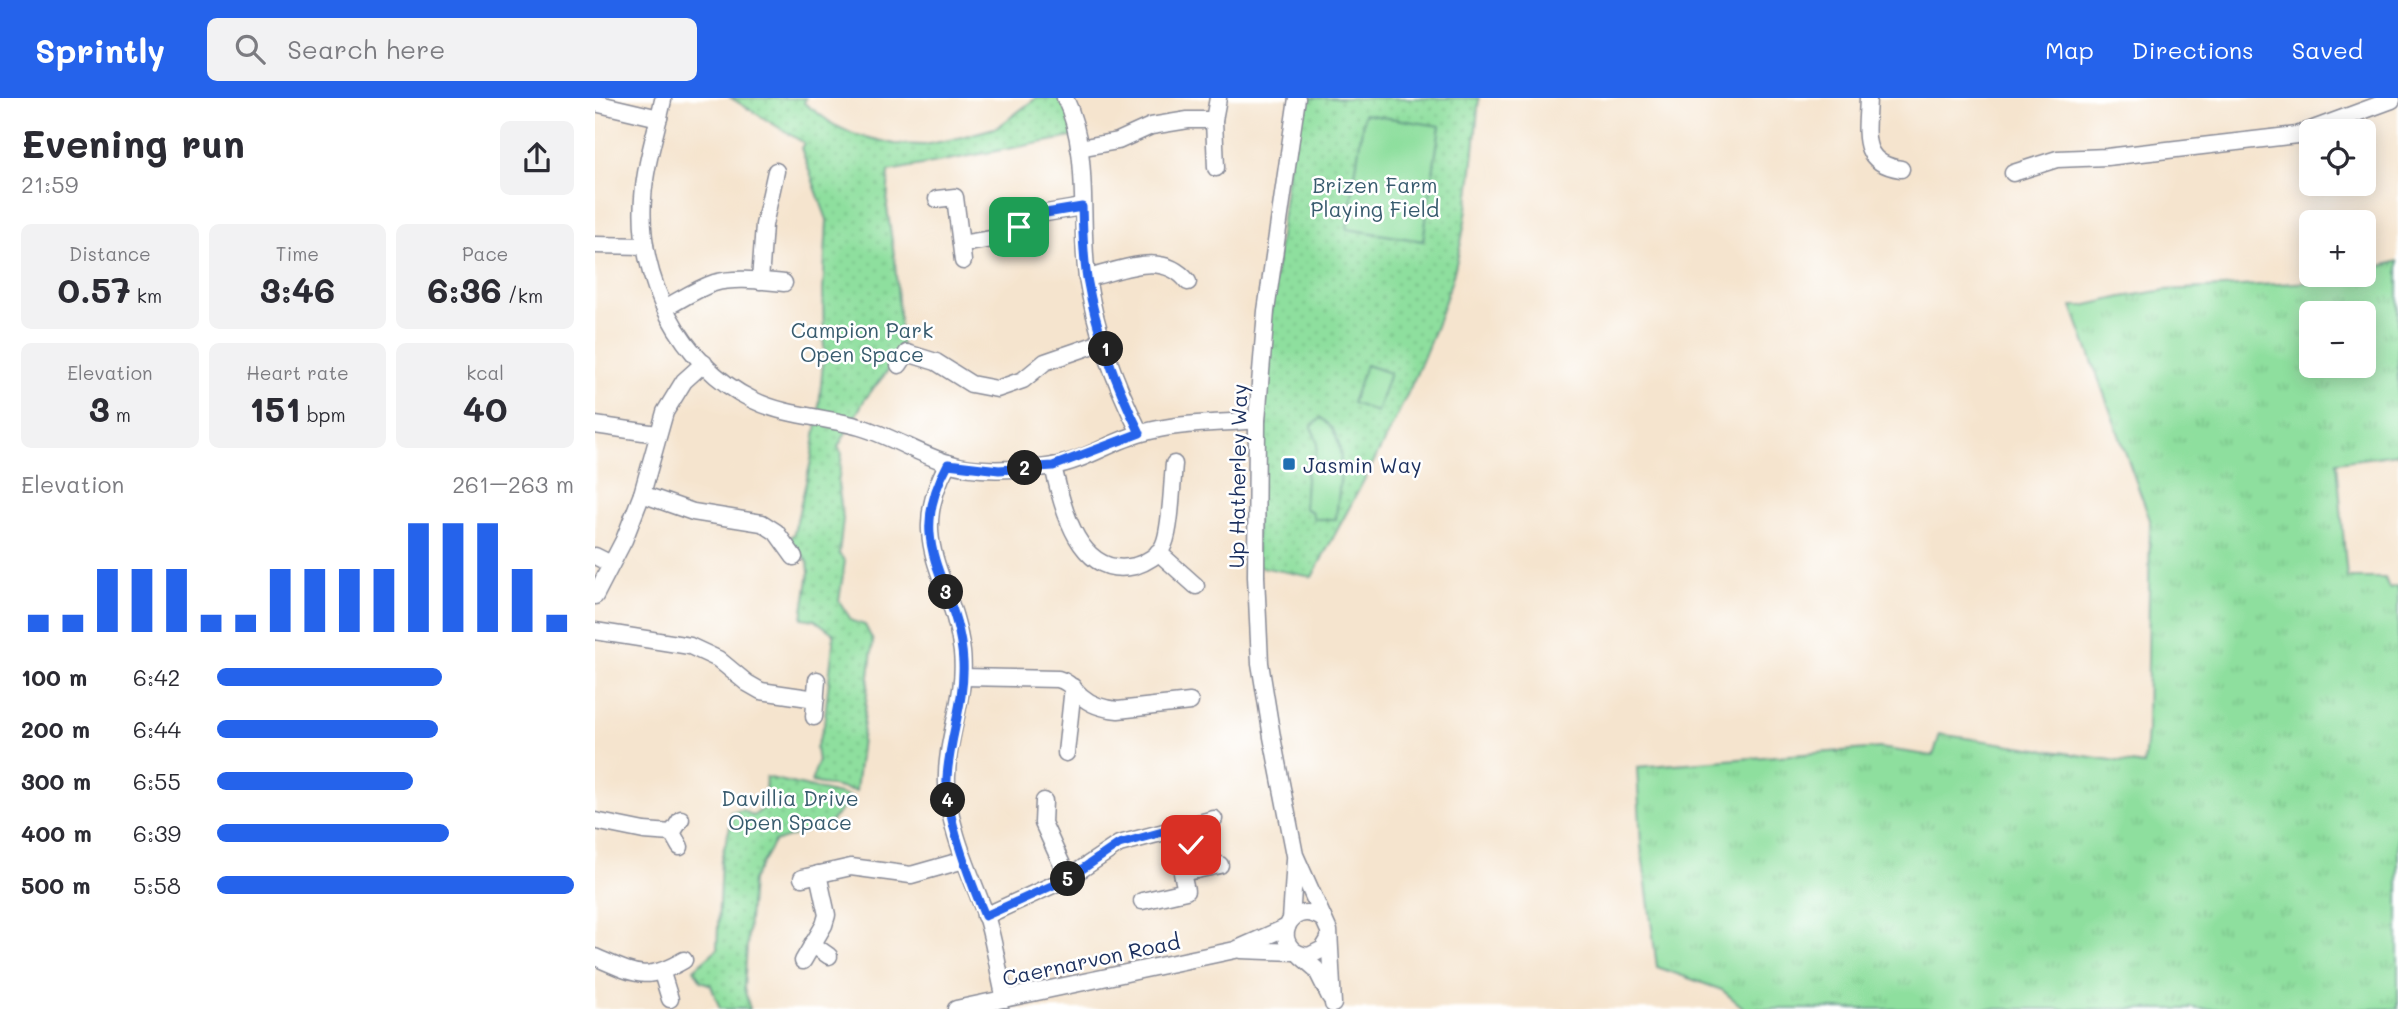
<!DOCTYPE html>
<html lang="en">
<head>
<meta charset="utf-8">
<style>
  :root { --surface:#fff; --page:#f2f2f3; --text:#2b2b33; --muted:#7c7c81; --accent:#2563eb }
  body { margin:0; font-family:Mali,sans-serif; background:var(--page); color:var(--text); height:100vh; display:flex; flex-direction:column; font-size:26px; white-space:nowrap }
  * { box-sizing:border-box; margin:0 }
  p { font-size:23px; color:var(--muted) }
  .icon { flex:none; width:38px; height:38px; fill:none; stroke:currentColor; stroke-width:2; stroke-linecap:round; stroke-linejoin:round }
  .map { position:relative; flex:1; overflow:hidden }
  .side { display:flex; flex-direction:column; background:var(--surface); width:595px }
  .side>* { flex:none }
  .controls { position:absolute; left:1704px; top:21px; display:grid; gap:14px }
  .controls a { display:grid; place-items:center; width:77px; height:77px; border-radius:10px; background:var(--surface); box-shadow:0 4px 18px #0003; font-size:35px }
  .pin { position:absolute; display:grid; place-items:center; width:60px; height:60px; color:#fff; margin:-30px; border-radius:14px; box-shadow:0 4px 10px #0006 }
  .km { position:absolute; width:35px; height:35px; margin:-18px; border-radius:50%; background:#222; color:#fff; font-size:19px; line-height:35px; text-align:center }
  .round { display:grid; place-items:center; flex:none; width:74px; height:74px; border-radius:10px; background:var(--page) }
  .summary { display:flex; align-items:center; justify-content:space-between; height:119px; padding:0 21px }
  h1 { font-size:38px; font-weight:700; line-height:52px }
  .stats { display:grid; grid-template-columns:repeat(3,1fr); gap:10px; height:119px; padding:7px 21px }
  .stats div { display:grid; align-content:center; border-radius:10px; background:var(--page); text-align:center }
  .stats b { font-size:35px; font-weight:700 }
  .stats small { font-size:19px; font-weight:400 }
  .stats p { font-size:19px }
  .chart { height:196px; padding:14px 21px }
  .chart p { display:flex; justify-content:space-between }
  .chart svg { width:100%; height:126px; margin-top:7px; stroke:var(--accent); stroke-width:6 }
  ul { padding:0 21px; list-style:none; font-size:23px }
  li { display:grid; grid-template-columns:112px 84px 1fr; align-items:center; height:52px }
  li i { height:18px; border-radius:9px; background:var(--accent) }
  header { display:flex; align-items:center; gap:42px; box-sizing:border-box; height:98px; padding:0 35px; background:var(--accent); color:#fff }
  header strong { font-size:33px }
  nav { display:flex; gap:38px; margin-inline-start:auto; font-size:24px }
  .search { width:490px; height:63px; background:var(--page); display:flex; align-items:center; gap:18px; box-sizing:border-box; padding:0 24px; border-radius:10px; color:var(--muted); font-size:26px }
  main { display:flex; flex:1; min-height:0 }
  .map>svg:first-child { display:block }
</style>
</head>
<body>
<header>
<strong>Sprintly</strong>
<div class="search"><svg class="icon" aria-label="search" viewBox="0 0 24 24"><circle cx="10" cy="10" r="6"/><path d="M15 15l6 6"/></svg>Search here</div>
<nav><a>Map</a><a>Directions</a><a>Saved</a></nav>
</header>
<main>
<section class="side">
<div class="summary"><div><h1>Evening run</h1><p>21:59</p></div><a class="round"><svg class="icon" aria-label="share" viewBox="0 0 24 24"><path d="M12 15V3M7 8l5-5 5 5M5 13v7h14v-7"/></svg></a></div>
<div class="stats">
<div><p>Distance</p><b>0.57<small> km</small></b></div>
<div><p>Time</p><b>3:46</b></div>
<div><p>Pace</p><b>6:36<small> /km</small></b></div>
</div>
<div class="stats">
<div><p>Elevation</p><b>3<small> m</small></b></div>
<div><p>Heart rate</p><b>151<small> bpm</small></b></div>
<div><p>kcal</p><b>40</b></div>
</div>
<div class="chart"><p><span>Elevation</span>261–263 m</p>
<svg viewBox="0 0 160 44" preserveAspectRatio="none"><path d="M5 44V38M15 44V38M25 44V22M35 44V22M45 44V22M55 44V38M65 44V38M75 44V22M85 44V22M95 44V22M105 44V22M115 44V6M125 44V6M135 44V6M145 44V22M155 44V38"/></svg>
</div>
<ul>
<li><b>100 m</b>6:42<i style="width:63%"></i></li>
<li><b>200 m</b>6:44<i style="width:62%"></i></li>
<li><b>300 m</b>6:55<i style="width:55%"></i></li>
<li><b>400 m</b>6:39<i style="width:65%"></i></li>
<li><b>500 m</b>5:58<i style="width:100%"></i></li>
</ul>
</section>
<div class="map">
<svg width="1803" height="911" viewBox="0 0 1803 911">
  <defs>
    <pattern id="grass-tufts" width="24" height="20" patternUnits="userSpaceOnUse" patternTransform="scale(1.75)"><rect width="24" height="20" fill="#8edf9e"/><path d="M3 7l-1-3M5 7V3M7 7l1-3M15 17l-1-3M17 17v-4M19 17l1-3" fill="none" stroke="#7ac08a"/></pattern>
    <pattern id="park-dots" width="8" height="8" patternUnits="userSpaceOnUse" patternTransform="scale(1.75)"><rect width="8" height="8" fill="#8edf9e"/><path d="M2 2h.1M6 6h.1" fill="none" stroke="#7ac08a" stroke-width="1.8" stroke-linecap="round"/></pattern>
  </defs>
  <rect width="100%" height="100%" fill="#fff"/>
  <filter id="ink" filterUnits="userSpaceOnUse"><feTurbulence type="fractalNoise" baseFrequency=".0143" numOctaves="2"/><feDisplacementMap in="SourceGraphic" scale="14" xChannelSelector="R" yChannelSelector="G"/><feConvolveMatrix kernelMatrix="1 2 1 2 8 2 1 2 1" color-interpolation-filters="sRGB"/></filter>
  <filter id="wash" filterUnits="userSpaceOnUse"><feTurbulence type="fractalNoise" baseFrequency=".00686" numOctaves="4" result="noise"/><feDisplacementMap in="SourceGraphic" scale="28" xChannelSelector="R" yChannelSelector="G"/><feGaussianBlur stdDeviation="1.57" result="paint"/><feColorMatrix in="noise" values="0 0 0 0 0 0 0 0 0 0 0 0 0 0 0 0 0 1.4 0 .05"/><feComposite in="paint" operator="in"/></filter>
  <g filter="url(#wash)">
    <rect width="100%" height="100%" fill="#f5e4ce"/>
    <!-- grass -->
    <path fill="url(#grass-tufts)" stroke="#54877e" stroke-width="2" fill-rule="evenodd" d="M 1803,163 L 1803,356 L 1742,364 L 1752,480 L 1790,480 L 1794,490 L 1803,488 L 1803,911 L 1603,911 L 1595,909 L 1595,911 L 1150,911 L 1127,892 L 1062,869 L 1046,748 L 1042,669 L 1285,650 L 1338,658 L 1345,636 L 1549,667 L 1552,633 L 1555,422 L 1477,208 L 1488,208 L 1527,199 L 1571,192 L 1719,184 L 1754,177 L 1769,177 L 1769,173 ZM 1717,215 L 1769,215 L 1769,268 L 1717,268 Z"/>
    <!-- park -->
    <g fill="url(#park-dots)" stroke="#54877e" stroke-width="2">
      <path d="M 136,0 L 211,0 L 209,5 L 239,27 L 258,36 L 300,46 L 329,47 L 359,41 L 403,29 L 441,0 L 470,0 L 482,38 L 294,73 L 292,109 L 300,164 L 307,255 L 270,301 L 243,349 L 247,356 L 243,386 L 248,421 L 244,456 L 250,463 L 244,503 L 257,523 L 270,527 L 278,543 L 261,693 L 216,684 L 223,664 L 221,650 L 229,627 L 239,536 L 220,522 L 207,520 L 214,474 L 213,464 L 194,441 L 199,435 L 216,363 L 223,319 L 229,254 L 228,193 L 232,122 L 206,50 L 209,45 Z"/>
      <path d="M 702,0 L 884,0 C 878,62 874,125 856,184 C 824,289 768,383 717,479 L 661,468 L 662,322 Z"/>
      <path d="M 171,679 L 257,699 L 235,725 L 179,744 L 157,782 L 149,890 L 155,911 L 125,911 L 116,887 L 106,883 L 99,871 L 122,851 L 126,761 L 137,722 L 135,714 L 148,712 L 158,718 L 169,710 Z"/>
    </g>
    <!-- pitch -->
    <g fill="#8edf9e" stroke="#54877e" stroke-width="2">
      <path d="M 769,16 L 845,28 L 828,143 L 752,131 Z"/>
      <path d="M 771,267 L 795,275 L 782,314 L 757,305 Z"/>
      <path d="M 726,320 C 757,341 743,388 741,421 L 719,421 L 717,414 L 709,410 L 712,368 L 720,359 L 722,351 L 722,342 L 716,329 Z"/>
    </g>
  </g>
  <g filter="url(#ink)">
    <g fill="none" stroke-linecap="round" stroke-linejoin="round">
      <defs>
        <g id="minor">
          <path d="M 470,0 C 496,54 484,121 492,179 C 500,232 521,287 545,335"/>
          <path d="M 702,0 L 671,213 L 662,322 L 661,478 L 665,565 L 677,639 L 700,757 L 734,833 L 738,906"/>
          <path d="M 1273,0 C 1272,34 1263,65 1306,71"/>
          <path d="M 68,2 C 61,34 50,67 48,100 C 42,179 85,267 158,302 C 190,318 231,319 265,329 C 296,338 323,356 353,365 C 373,372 396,372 416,371 C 429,370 445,371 458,368 C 489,363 517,343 547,335 C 585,324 623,326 662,322"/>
          <path d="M 0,5 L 64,20"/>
          <path d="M 484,50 L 523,43 L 556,28 L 593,22 L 619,22"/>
          <path d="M 621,70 L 619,22 L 623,0"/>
          <path d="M 1418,75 L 1462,61 L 1512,59 L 1702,37 L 1797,2"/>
          <path d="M 342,101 L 360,99 L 368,163"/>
          <path d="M 366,146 L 409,139 L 439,117 L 487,109"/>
          <path d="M 0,147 L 50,148"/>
          <path d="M 492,180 C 526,173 567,151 593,184"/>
          <path d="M 165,183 L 169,127 L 181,73"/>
          <path d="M 70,210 C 85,202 101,191 119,185 C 141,179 167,183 189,185"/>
          <path d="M 304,267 L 312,255 L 341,264 L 376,286 L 402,291 L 428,282 L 450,264 L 508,244"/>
          <path d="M 0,327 L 62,336"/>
          <path d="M 353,365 C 309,446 358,478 367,554 C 372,600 350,641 352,686 C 353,731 376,776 391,818 C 400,845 403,874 410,901"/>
          <path d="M 458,368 C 467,407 483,482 540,468 C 550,465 565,457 569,446 C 576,430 577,385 579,366"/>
          <path d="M 47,396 L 98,414 L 167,425 L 181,434 L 199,459"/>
          <path d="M 563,454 L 601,488"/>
          <path d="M 0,458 L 16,466"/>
          <path d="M 0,498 L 29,442 L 47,396 L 70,314 L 89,283 L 109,265"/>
          <path d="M 0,533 L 95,548 L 123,561 L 152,585 L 166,593 L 221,601"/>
          <path d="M 368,579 L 463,581 C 474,584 477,590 486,598 C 496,607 510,611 523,612 L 595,604"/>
          <path d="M 219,619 L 222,582"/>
          <path d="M 471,655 L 478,589"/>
          <path d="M 449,703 L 448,725 L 473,780"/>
          <path d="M 0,723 L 49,733 L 77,735"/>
          <path d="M 593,727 L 602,772"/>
          <path d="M 85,749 L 77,735 L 86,721"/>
          <path d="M 207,780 L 256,769 L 316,777 L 369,762"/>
          <path d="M 547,803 L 591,793 L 587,775 L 625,767"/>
          <path d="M 390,818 L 473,780 L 524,746 L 619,721"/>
          <path d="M 728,821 C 692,797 673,854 714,858 L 728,851 L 734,841"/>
          <path d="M 696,822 L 700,761"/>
          <path d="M 217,846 L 234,858"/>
          <path d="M 646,852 L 700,854"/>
          <path d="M 706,858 L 721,871 L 735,899"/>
          <path d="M 0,859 C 40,876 50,885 89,862"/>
          <path d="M 208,863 L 229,827 L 232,817 L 223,776"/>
          <path d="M 67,875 L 75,901"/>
          <path d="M 361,911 L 640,852 L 692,829"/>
        </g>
      </defs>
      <!-- minor casing -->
      <use href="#minor" stroke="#888a96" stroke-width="19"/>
      <!-- minor -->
      <use href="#minor" stroke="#fff" stroke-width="16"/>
    </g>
  </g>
  <g fill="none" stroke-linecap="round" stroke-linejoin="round" filter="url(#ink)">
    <defs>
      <path id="route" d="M 424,129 L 439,117 L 487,109 C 488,133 488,157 492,180 C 501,233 521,287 545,335 L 458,368 L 404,372 L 353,366 C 306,451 364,483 368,564 C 370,604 354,641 352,680 C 350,718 375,782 390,818 L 474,780 L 524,746 L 593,727 L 596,747"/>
    </defs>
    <!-- route casing -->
    <use href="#route" stroke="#fff" stroke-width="14"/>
    <!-- route -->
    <use href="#route" stroke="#2563eb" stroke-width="9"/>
  </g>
  <!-- markers -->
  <rect fill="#1f6fb2" stroke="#fff" stroke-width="2.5" x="687" y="359" width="14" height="14" rx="3.5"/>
  <g text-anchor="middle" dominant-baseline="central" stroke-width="5" stroke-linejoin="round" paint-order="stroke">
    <!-- park labels -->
    <g font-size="21" fill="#385b6e" stroke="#fff">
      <text x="780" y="86">Brizen Farm<tspan x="780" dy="24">Playing Field</tspan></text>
      <text x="267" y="231">Campion Park<tspan x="267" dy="24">Open Space</tspan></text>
      <text x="195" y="699">Davillia Drive<tspan x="195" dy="24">Open Space</tspan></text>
    </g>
    <!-- poi labels -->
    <g font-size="21" fill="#1b2f5e" stroke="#fff" text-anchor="start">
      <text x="708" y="366">Jasmin Way</text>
    </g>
    <!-- street labels -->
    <g font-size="21" fill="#1b2f5e" stroke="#fff">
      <text transform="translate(642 378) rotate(-89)">Up Hatherley Way</text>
      <text transform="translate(496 861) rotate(-12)">Caernarvon Road</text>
    </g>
  </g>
</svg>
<div class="controls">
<a><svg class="icon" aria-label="locate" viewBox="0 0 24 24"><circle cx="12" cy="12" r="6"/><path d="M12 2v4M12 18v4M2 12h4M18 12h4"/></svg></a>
<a>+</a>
<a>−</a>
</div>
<div class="pin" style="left:424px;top:129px;background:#1e9e55"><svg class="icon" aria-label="arrive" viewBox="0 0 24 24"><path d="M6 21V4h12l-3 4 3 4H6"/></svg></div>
<div class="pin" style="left:596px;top:747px;background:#d93025"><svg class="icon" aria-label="check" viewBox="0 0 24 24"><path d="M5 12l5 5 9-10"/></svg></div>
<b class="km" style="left:511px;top:251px">1</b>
<b class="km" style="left:430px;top:370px">2</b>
<b class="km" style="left:351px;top:494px">3</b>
<b class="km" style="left:353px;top:702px">4</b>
<b class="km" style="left:473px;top:781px">5</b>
</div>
</main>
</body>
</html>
